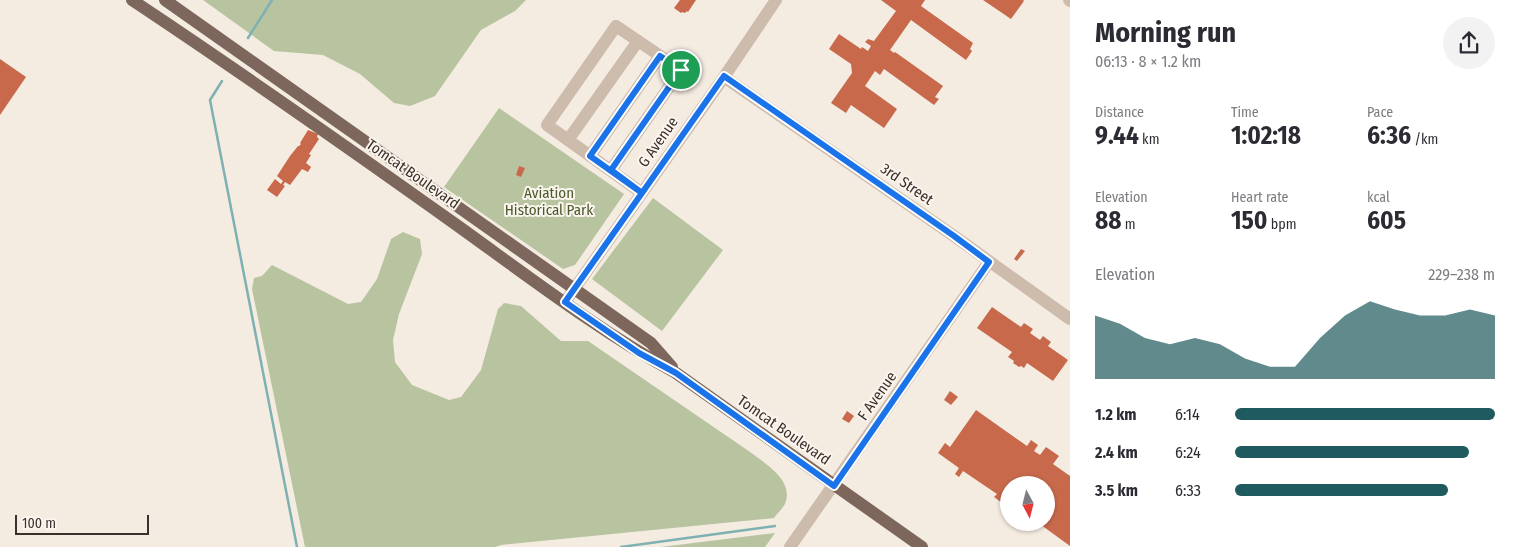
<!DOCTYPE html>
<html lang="en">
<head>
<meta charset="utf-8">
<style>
  :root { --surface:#fff; --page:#f2f2f3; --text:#2b2b33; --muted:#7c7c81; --accent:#1f5a5e }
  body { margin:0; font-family:"Fira Sans Condensed",sans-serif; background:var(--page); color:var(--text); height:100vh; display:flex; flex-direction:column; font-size:19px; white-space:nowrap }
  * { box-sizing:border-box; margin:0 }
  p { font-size:16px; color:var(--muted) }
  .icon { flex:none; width:28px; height:28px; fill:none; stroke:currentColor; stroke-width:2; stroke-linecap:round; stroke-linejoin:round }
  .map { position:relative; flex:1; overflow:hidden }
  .drawer { display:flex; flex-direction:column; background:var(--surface); width:450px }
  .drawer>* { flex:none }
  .needle { width:32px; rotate:173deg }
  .fabs { position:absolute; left:1000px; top:476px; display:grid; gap:10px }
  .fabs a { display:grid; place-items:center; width:55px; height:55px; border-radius:50%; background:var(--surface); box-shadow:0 1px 4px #0004; font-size:25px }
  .scale { position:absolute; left:15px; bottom:12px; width:134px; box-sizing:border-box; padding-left:5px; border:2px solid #3b302b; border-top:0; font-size:14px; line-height:18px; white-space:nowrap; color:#3b302b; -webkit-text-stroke:4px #fbf5ee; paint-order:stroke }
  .pin { position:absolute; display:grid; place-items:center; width:42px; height:42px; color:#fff; margin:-21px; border:2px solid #fff; border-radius:50%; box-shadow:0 1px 5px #0007 }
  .round { display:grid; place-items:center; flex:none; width:52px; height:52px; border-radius:26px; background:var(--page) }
  .head { display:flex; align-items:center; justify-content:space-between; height:85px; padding:0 25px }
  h1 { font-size:28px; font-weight:700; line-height:38px }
  .stats { display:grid; grid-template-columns:repeat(3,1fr); gap:8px; height:85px; padding:5px 25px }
  .stats div { display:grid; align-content:center }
  .stats b { font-size:25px; font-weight:700 }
  .stats small { font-size:14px; font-weight:400 }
  .stats p { font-size:14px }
  .chart { height:140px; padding:10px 25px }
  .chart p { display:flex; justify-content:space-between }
  .chart svg { width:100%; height:90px; margin-top:5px; fill:var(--accent); opacity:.7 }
  ul { padding:0 25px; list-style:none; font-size:16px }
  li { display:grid; grid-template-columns:80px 60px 1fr; align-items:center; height:38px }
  li i { height:12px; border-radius:6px; background:var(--accent) }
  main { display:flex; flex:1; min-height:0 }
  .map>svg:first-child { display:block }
</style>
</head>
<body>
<main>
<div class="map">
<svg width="1070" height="547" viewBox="0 0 1070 547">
  <rect width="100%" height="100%" fill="#f4ebe1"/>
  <!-- green -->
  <g fill="#b8c4a0">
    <path d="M 203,0 L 526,0 L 515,11 L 481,30 L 435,96 L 410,106 L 394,103 L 360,74 L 323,55 L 274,51 Z"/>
    <path d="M 499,108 L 624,194 L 575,265 L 563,269 L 444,187 Z"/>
    <path d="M 653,198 L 723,250 L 662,331 L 592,279 Z"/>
    <path d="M 403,232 L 420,239 L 422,254 L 399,314 L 393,340 L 395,362 L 412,385 L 449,400 L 461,397 L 481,370 L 498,309 L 504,303 L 521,306 L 561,341 L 588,341 L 753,454 C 767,465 792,480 786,501 C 785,507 777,513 774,518 L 501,545 L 495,547 L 305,547 L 252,289 L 254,278 L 262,276 L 272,265 L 348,304 L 361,302 L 377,279 L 391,239 Z"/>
    <path d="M 775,533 L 765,547 L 661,547 Z"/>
  </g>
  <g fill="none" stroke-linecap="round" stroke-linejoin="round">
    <!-- stream -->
    <g stroke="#7fb0b2" stroke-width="2.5">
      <path d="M 248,38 L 272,0"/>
      <path d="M 222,81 L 210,100 L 297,547"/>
      <path d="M 621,547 L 775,526"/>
    </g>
  </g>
  <!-- building -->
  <g fill="#c8694b">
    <path d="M 680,0 L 696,0 L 688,12 L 687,11 L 685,13 L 682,12 L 681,13 L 674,8 Z"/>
    <path d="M 881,0 L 925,0 L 921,6 L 973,43 L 970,49 L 972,51 L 966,60 L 911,20 L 890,50 L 894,53 L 895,52 L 943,86 L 935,97 L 939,99 L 934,105 L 884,69 L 880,75 L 875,71 L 865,86 L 897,109 L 884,128 L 851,105 L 846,113 L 831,103 L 852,73 L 851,64 L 829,49 L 839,34 L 861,49 L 862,47 L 868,51 L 871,46 L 865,42 L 868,39 L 874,41 L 896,11 Z"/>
    <path d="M 983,0 L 1023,0 L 1024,1 L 1011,19 Z"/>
    <path d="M 0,59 L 26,77 L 0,115 Z"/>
    <path d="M 308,130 L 318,134 L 317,137 L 319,139 L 309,154 L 311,155 L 306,163 L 311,167 L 308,172 L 302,169 L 290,185 L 285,182 L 283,185 L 285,186 L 277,197 L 267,190 L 275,179 L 281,184 L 283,181 L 277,176 L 290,156 L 298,146 L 299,146 L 301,144 L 300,143 Z"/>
    <path d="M 519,166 L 525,168 L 521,177 L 516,175 Z"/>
    <path d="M 1021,249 L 1025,251 L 1017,261 L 1014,259 Z"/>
    <path d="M 992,307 L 1021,327 L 1024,323 L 1033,329 L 1030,333 L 1040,340 L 1043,336 L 1051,342 L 1048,346 L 1068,360 L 1053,381 L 1027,363 L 1024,368 L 1021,366 L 1019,367 L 1013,363 L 1014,361 L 1008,357 L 1012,352 L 977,328 Z"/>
    <path d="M 950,391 L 958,397 L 951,405 L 944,400 Z"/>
    <path d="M 976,410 L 1027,446 L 1031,440 L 1038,445 L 1034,451 L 1040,455 L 1046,447 L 1059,456 L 1053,464 L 1070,476 L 1070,546 L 1037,522 L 1046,522 L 1046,485 L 1009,485 L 1009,503 L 1008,502 L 1005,505 L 994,497 L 997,494 L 963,471 L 959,477 L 955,474 L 959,468 L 938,453 L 945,443 L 950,447 Z"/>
    <path d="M 847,411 L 854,416 L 849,423 L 842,419 Z"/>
  </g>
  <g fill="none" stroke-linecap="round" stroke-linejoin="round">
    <!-- minor -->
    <g stroke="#cdbbac" stroke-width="12">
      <path d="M 1069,0 L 1070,1"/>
      <path d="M 724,77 L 954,236 L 1070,319"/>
      <path d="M 568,140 L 638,41"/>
      <path d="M 590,156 L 660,56"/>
      <path d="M 611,170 L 681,70 L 616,26 L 547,125 C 579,148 610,170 642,193"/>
      <path d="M 565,302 L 724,77 L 776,0"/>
      <path d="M 790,547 L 989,262"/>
    </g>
    <!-- major -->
    <g stroke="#7d675c" stroke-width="12">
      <path d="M 132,0 C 242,73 350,149 458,226 C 529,277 599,331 676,373 L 922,547"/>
      <path d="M 165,0 L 651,343 L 672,367"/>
    </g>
  </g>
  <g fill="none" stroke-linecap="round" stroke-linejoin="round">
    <defs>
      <path id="route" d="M 681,70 L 611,170 L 642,193 L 565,302 L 639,353 L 676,373 L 834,486 L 989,262 L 954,236 L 724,76 L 642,193 L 590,156 L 660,56 L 681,70"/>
    </defs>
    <!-- route casing -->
    <use href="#route" stroke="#fff" stroke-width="10"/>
    <!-- route -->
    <use href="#route" stroke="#1a73e8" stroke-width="6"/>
  </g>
  <g text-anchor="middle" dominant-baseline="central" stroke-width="4" stroke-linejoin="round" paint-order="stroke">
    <!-- street labels -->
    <g font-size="15" fill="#3b302b" stroke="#fbf5ee">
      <text transform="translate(658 142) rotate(-55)">G Avenue</text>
      <text transform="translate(413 174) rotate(35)">Tomcat Boulevard</text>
      <text transform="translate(907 184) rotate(35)">3rd Street</text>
      <text transform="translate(877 396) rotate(-55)">F Avenue</text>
      <text transform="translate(784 430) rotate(35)">Tomcat Boulevard</text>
    </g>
    <!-- park labels -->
    <g font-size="15" fill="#4a5a2e" stroke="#fbf5ee">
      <text x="549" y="193">Aviation<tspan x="549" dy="17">Historical Park</tspan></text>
    </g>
  </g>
</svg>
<div class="fabs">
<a><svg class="needle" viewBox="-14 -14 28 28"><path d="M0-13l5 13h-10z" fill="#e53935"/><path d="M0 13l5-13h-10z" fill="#7c7c81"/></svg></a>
</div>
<div class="scale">100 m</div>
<div class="pin" style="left:681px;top:70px;background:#1e9e55"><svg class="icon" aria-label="arrive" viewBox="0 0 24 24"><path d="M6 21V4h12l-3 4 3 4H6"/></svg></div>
</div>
<section class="drawer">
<div class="head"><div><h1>Morning run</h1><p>06:13 · 8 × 1.2 km</p></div><a class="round"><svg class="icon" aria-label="share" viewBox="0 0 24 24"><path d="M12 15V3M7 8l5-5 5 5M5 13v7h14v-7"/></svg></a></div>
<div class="stats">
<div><p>Distance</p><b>9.44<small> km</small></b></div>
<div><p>Time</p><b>1:02:18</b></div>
<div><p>Pace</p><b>6:36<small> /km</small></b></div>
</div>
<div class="stats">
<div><p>Elevation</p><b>88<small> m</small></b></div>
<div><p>Heart rate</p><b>150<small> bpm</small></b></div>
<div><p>kcal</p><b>605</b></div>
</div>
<div class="chart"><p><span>Elevation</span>229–238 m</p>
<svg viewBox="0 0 160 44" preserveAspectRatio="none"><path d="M0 44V13L10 17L20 24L30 27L40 24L50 27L60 34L70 38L80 38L90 24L100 13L110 6L120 10L130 13L140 13L150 10L160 13V44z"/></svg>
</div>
<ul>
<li><b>1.2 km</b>6:14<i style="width:100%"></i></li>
<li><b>2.4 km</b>6:24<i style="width:90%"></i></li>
<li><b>3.5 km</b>6:33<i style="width:82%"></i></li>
</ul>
</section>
</main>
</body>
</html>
